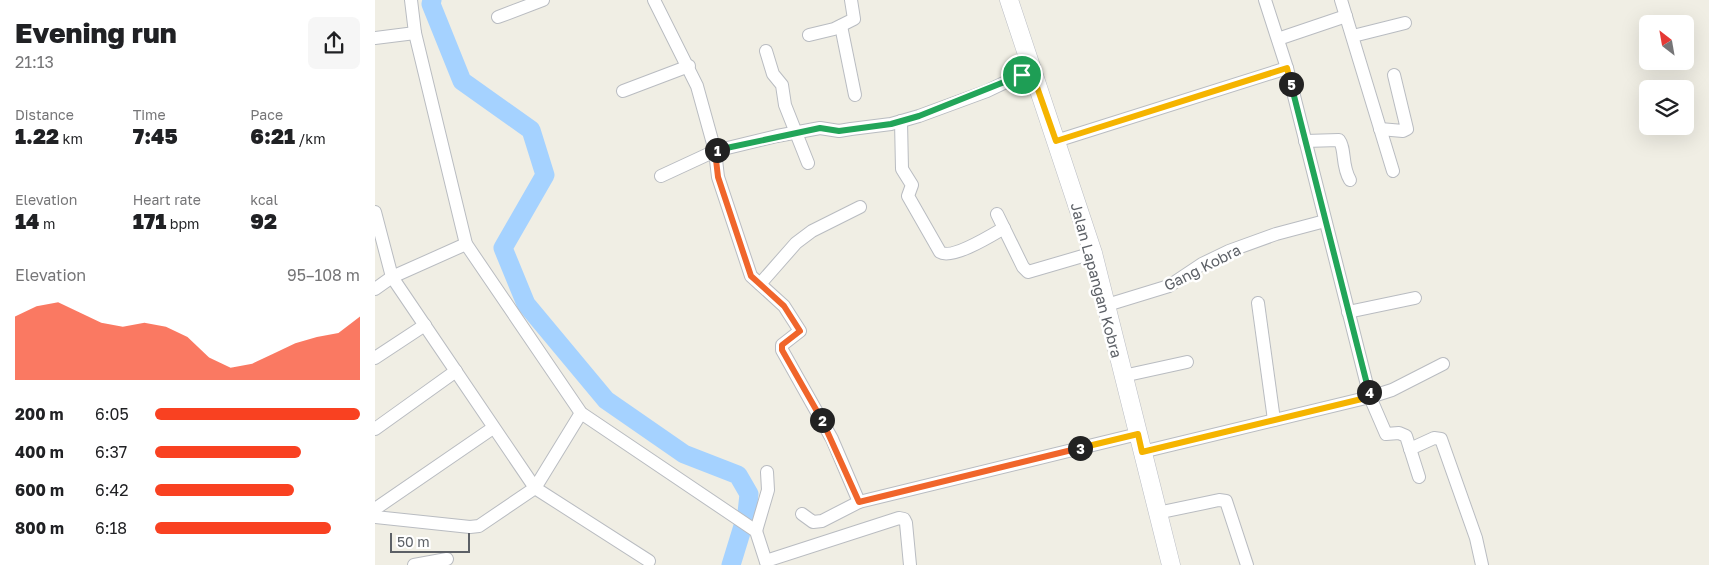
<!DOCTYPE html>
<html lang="en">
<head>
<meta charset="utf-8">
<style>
  :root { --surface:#fff; --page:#f6f6f6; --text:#202124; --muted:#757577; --accent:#f94121 }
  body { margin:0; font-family:"Golos Text",sans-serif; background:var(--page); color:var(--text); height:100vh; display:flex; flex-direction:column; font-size:19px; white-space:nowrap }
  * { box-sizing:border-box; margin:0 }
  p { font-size:16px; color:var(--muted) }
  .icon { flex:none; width:28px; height:28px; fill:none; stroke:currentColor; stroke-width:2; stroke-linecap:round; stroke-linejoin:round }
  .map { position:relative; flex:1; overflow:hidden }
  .panel { display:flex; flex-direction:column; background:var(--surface); width:375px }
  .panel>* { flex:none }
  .needle { width:32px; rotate:329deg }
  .controls { position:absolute; left:1264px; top:15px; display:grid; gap:10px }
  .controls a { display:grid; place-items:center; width:55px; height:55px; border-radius:8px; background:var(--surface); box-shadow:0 5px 20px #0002; font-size:25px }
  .scale { position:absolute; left:15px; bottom:12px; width:80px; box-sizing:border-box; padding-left:5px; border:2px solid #5c6066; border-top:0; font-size:14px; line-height:18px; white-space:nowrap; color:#5c6066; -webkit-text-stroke:4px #fff; paint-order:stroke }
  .pin { position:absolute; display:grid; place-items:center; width:42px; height:42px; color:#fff; margin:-21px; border:2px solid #fff; border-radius:50%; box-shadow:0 1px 5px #0007 }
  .km { position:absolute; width:25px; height:25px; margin:-12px; border-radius:50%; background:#222; color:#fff; font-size:14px; line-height:25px; text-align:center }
  .round { display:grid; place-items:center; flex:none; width:52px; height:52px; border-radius:8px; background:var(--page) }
  .overview { display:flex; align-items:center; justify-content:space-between; height:85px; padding:0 15px }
  h1 { font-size:28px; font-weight:800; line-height:38px }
  .figures { display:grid; grid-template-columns:repeat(3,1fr); gap:8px; height:85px; padding:5px 15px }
  .figures div { display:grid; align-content:center }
  .figures b { font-size:21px; font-weight:800 }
  .figures small { font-size:14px; font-weight:400 }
  .figures p { font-size:14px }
  .chart { height:140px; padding:10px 15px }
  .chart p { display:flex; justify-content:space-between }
  .chart svg { width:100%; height:90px; margin-top:5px; fill:var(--accent); opacity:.7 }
  ul { padding:0 15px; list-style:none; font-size:16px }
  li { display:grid; grid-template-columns:80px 60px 1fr; align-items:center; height:38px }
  li i { height:12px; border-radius:6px; background:var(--accent) }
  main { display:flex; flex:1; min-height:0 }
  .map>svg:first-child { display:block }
</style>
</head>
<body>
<main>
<section class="panel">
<div class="overview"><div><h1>Evening run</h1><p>21:13</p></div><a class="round"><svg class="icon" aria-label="share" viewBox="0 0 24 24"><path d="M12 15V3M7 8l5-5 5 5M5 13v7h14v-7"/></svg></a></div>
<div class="figures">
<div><p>Distance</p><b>1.22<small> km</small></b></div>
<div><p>Time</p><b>7:45</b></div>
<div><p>Pace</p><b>6:21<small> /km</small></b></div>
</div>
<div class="figures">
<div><p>Elevation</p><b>14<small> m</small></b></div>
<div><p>Heart rate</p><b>171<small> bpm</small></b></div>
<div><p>kcal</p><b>92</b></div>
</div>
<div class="chart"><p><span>Elevation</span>95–108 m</p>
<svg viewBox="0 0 160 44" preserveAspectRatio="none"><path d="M0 44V13L10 8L20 6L30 11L40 16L50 18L60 16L70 18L80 23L90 33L100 38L110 36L120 31L130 26L140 23L150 21L160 13V44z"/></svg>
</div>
<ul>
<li><b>200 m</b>6:05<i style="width:100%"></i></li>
<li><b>400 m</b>6:37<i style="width:71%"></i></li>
<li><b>600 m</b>6:42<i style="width:68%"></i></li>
<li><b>800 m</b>6:18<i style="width:86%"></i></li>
</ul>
</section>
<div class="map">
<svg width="1334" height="565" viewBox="0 0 1334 565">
  <rect width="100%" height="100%" fill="#f0eee4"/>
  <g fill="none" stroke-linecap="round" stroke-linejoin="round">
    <!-- river -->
    <path stroke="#a5d2ff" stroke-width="19" d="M 57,0 L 56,4 L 87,81 L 156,130 L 170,175 L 128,248 L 151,304 L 231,400 L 309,454 L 363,475 L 374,494 L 372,513 L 356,565"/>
    <defs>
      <g id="street">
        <path d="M 36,0 L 40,33 L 91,244 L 206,413 L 381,531 L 392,565"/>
        <path d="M 279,0 L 322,86 L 340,151 L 343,177 L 376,276 L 409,306 L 425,331 L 407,345 L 407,350 L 457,439 L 484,502"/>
        <path d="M 890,0 L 912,68 L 995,397 L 1011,434 L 1024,433 L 1031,436 L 1044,477"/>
        <path d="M 966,0 L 1018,171"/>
        <path d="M 123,17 L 168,0"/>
        <path d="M 466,26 L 480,95"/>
        <path d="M 434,35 L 459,29 L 479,19 L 476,0"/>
        <path d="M 978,36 L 1030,23"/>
        <path d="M 0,38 L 40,33"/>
        <path d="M 903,39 L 971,16"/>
        <path d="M 391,51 L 398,74 L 407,85 L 410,105 L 433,163"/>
        <path d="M 248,91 L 314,66"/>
        <path d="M 526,121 L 527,169 L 537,185 L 533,196 L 565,252 C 577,260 617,235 629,228"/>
        <path d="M 1005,129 L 1028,131 L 1032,129 L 1019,75"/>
        <path d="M 681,141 L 912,68"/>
        <path d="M 930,141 L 964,140 C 971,149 966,165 975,180"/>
        <path d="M 286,176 L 340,151 L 402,136 L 445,128 L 464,131 L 476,129 L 516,124 L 544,116 L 612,91 L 656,70"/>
        <path d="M 0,212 L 17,277 L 160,488 L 274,561"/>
        <path d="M 622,214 L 648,267 L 653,272 L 718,253"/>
        <path d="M 385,284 L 421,243 L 437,231 L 485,207"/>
        <path d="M 0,289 L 17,277 L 91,244"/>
        <path d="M 883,303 L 899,420"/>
        <path d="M 732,305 L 794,286 L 827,264 L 854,251 L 901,234 L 950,221"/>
        <path d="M 973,312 L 1040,298"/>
        <path d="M 0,358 L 50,325"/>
        <path d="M 748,376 L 812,362"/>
        <path d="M 0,429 L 81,371"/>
        <path d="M 1035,449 L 1059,438 L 1066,439 L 1101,538 L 1107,565"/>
        <path d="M 767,452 L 995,397 L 1017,390 L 1068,364"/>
        <path d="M 0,509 L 118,428"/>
        <path d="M 782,513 L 844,500 L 851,501 L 872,565"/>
        <path d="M 427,514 L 438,522 L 447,521 L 484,502 L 763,434"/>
        <path d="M 0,517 L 95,527 L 104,526 L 160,488 L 206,413"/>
        <path d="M 381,531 L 393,490 L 392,472"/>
        <path d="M 391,561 L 524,518 L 529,519 L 531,523 L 535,565"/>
        <path d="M 39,565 L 72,559"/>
      </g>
      <path id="secondary" d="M 634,0 L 718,253 L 796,565"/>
    </defs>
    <!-- street casing -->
    <use href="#street" stroke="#b9bcc1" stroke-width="14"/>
    <!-- secondary casing -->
    <use href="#secondary" stroke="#babdc4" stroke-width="19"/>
    <!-- street -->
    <use href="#street" stroke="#fff" stroke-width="12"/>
    <!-- secondary -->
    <use href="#secondary" stroke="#fff" stroke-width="18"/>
  </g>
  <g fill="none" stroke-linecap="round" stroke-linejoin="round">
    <defs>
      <path id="split-1" d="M 342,150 L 445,128 L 464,131 L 516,124 L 544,116 L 647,75"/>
      <path id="split-2" d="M 342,150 L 340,151 L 343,177 L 376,276 L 409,306 L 425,331 L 407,345 L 407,350 L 447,420"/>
      <path id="split-3" d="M 447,420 L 484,502 L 705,448"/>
      <path id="split-4" d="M 705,448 L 763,434 L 767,452 L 995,397 L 994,392"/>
      <path id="split-5" d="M 916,84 L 994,392"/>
      <path id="split-6" d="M 647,75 L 656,70 L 681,141 L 912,68 L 916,84"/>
    </defs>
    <!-- split-1 casing -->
    <use href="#split-1" stroke="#fff" stroke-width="10"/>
    <!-- split-2 casing -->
    <use href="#split-2" stroke="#fff" stroke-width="10"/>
    <!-- split-3 casing -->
    <use href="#split-3" stroke="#fff" stroke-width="10"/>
    <!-- split-4 casing -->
    <use href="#split-4" stroke="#fff" stroke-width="10"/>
    <!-- split-5 casing -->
    <use href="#split-5" stroke="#fff" stroke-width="10"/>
    <!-- split-6 casing -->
    <use href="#split-6" stroke="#fff" stroke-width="10"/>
    <!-- split-1 -->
    <use href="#split-1" stroke="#22a559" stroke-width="6"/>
    <!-- split-2 -->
    <use href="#split-2" stroke="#f0652b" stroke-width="6"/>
    <!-- split-3 -->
    <use href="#split-3" stroke="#f0652b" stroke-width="6"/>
    <!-- split-4 -->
    <use href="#split-4" stroke="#f5b400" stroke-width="6"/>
    <!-- split-5 -->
    <use href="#split-5" stroke="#22a559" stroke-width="6"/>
    <!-- split-6 -->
    <use href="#split-6" stroke="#f5b400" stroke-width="6"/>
  </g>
  <g text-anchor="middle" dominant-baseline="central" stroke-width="5" stroke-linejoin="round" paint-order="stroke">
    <!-- street labels -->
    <g font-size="15" fill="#5c6066" stroke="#fff">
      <text transform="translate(827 267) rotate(-27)">Gang Kobra</text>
      <text transform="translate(722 280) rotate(75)">Jalan Lapangan Kobra</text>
    </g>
  </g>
</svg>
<div class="controls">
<a><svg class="needle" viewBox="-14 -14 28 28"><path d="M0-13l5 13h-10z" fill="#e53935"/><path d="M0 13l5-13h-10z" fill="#757577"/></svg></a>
<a><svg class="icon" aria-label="layers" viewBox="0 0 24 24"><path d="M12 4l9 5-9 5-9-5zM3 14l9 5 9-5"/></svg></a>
</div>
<div class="scale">50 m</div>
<div class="pin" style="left:647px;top:75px;background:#1e9e55"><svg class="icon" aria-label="arrive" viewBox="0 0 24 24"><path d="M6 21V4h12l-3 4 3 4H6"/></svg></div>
<b class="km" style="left:342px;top:150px">1</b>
<b class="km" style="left:447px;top:420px">2</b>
<b class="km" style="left:705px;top:448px">3</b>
<b class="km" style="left:994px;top:392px">4</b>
<b class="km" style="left:916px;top:84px">5</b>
</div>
</main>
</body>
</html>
